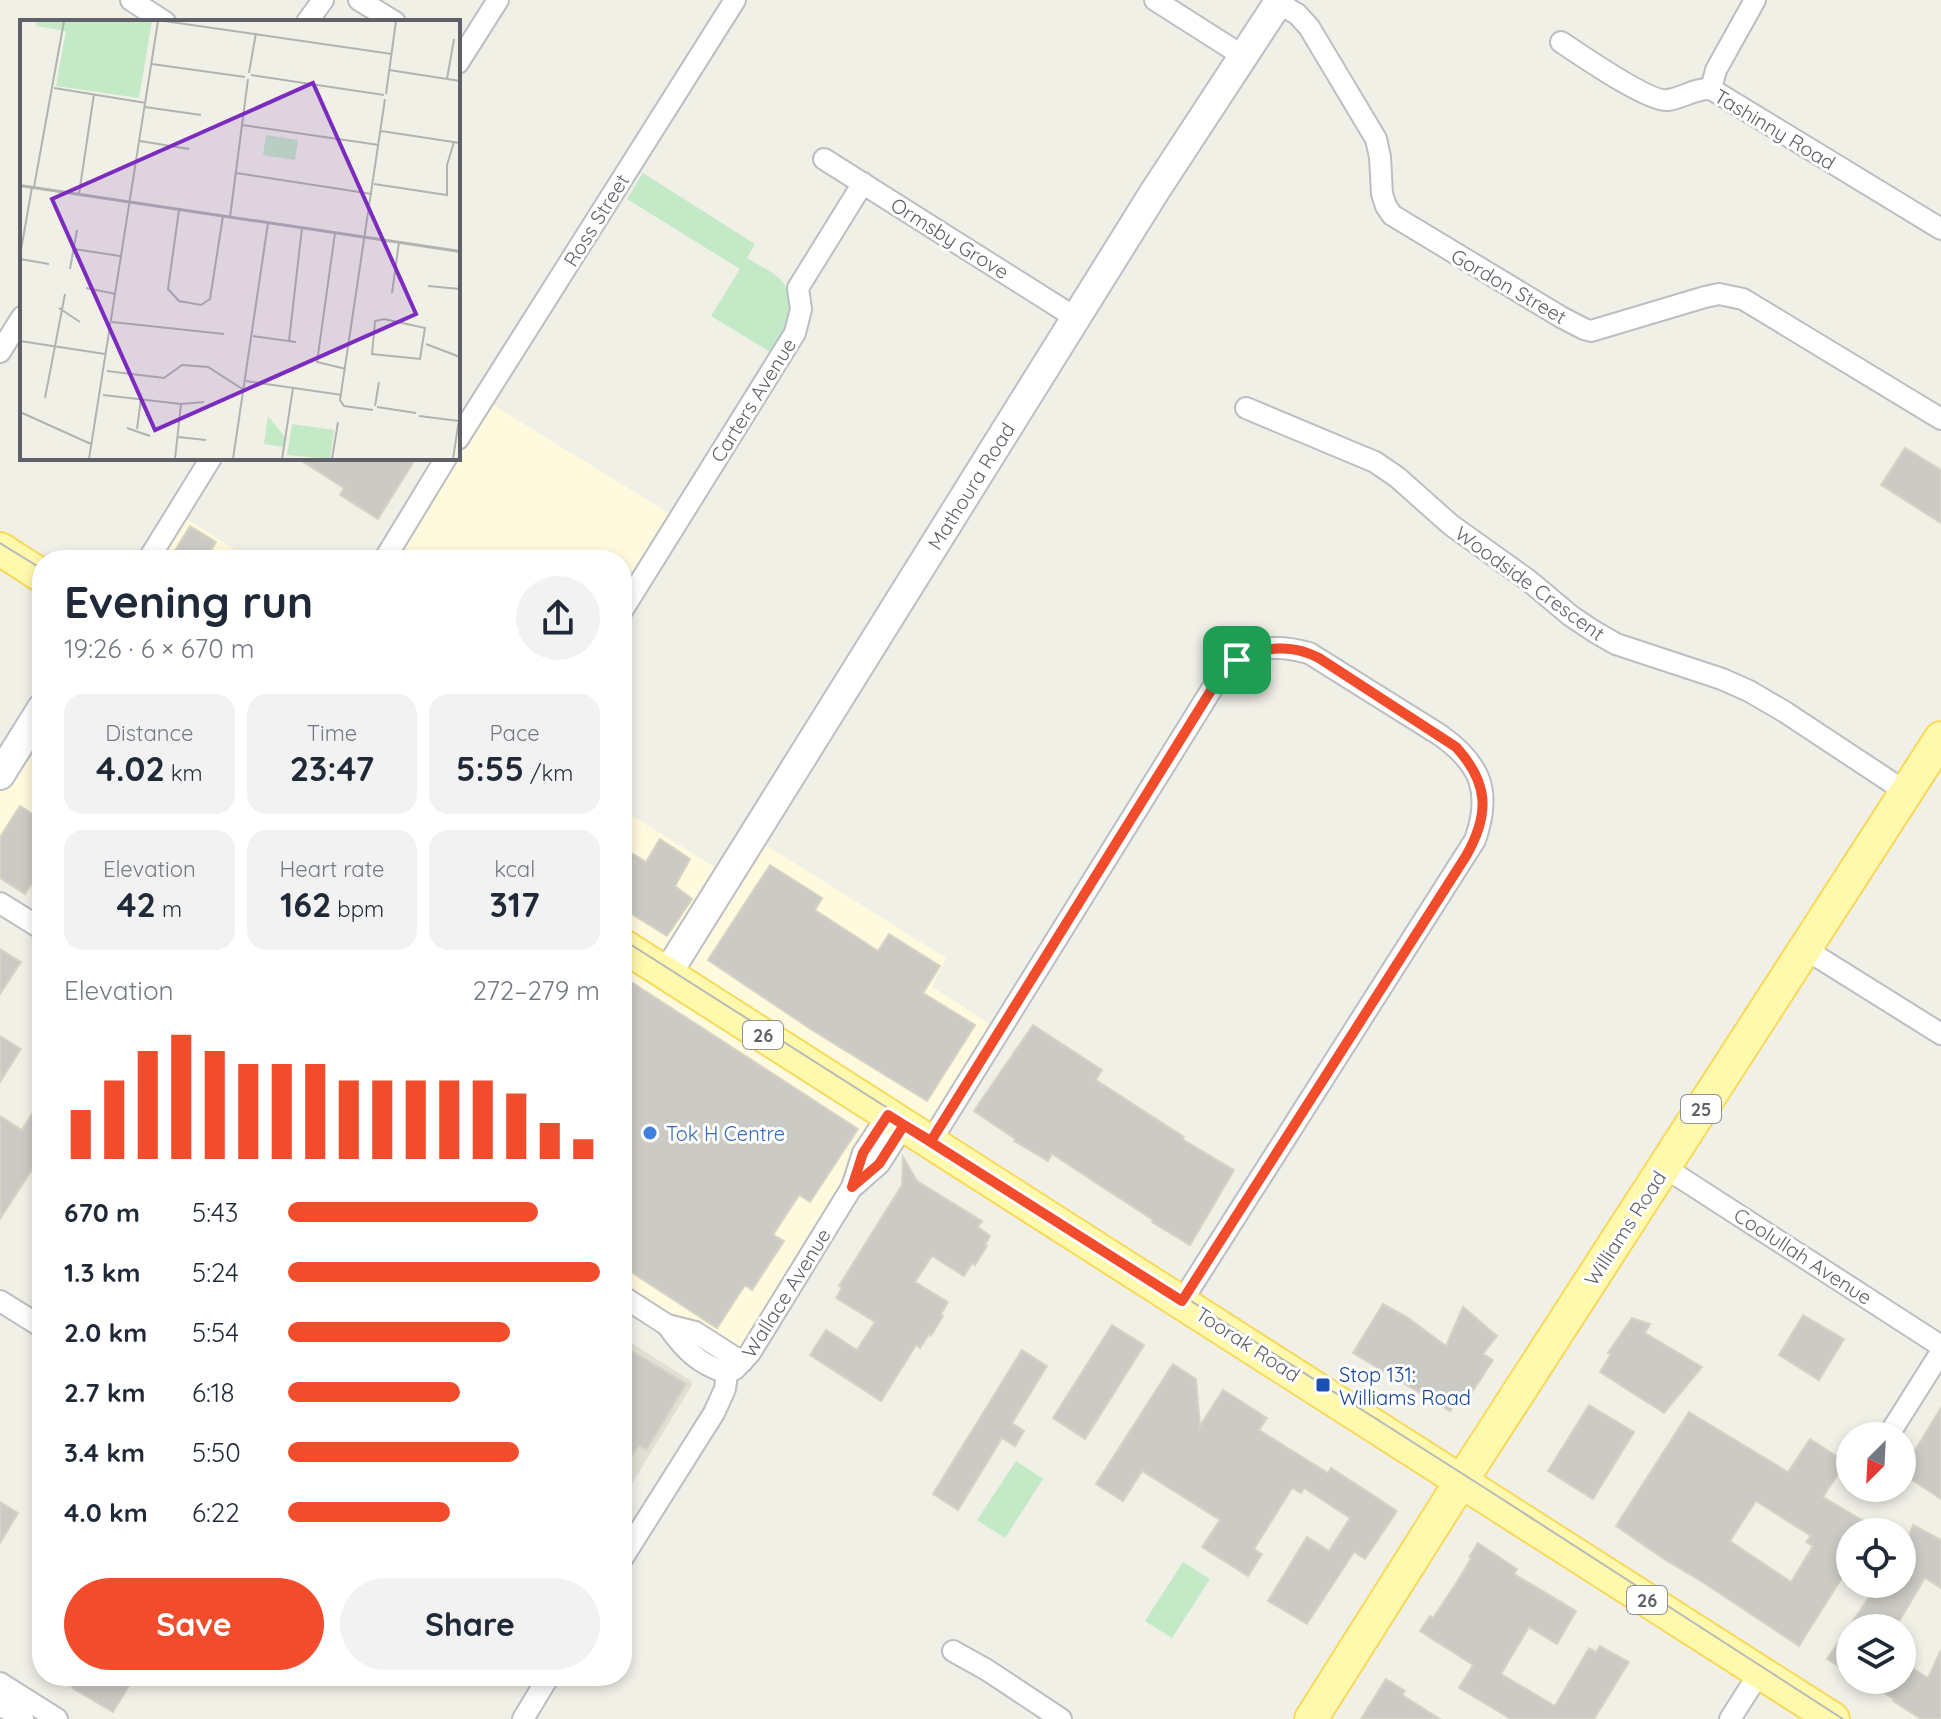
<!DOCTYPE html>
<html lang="en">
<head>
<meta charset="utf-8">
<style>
  :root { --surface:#fff; --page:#f2f2f3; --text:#1f2937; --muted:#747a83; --accent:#f14d2d }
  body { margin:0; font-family:Quicksand,sans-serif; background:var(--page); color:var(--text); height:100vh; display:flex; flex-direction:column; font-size:30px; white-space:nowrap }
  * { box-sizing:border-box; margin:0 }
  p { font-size:26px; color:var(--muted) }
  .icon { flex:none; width:44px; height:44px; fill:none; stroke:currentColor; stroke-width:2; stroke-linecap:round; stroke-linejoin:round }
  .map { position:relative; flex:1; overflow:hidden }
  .drawer { position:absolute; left:32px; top:550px; width:600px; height:1136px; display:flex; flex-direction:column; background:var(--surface); border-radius:32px; box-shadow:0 4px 12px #0003 }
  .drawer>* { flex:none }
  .needle { width:52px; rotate:204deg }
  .buttons { position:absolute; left:1836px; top:1422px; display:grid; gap:16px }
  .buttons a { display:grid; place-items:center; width:80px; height:80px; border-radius:50%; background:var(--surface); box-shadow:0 4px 12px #0003; font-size:40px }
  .pin { position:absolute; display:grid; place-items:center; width:68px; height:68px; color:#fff; margin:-34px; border-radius:16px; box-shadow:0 4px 12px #0006 }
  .round { display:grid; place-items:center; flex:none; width:84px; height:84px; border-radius:42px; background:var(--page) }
  .headline { display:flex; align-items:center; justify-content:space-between; height:136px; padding:0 32px }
  h1 { font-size:44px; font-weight:800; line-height:60px }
  .figures { display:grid; grid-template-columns:repeat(3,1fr); gap:12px; height:136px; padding:8px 32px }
  .figures div { display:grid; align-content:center; border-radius:20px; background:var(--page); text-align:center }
  .figures b { font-size:34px; font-weight:800 }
  .figures small { font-size:22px; font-weight:400 }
  .figures p { font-size:22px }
  .chart { height:224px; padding:16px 32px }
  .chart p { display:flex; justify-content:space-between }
  .chart svg { width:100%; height:144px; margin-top:8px; stroke:var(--accent); stroke-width:6 }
  .cta { display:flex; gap:16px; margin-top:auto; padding:16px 32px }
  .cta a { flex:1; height:92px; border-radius:48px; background:var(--accent); color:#fff; font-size:32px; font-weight:800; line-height:92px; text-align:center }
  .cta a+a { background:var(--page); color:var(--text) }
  ul { padding:0 32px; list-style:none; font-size:26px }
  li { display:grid; grid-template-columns:128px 96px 1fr; align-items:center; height:60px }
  li i { height:20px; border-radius:10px; background:var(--accent) }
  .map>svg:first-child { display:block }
</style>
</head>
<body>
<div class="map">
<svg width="1941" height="1719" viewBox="0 0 1941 1719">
  <rect width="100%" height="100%" fill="#f1f0e7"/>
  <!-- commercial -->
  <g fill="#fffade">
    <path d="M 483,399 L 680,520 L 622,611 L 622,560 L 384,560 L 447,458 L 458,458 L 458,439 Z"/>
    <path d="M 177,513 L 252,560 L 148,560 Z"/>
    <path d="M 42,712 L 42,881 L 0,875 L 0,775 Z"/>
    <path d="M 622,809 L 728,876 L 753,837 L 946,958 L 932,987 L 999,1030 L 931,1141 L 905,1125 L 742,1362 L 622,1296 Z"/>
  </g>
  <!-- education -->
  <path fill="#e1dfd5" d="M 622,1337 L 691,1381 L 692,1385 L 622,1500 Z"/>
  <!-- green -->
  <g fill="#c3e9c6">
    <path d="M 643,173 L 755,244 L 747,258 C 758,265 771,271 780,279 C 795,293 789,324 782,340 L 779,338 L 770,352 L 711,316 L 740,269 L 627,199 Z"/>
    <path d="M 1016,1461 L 1043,1479 L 1005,1538 L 977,1520 Z"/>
    <path d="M 1183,1562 L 1210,1579 L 1172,1638 L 1145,1621 Z"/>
  </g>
  <!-- building -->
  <g fill="#cccac4" stroke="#d6d3c5" stroke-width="2" fill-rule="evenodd">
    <path d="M 1905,448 L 1941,470 L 1941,523 L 1881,485 Z"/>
    <path d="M 297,458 L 416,458 L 378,519 L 340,495 L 344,488 Z"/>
    <path d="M 190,526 L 216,542 L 205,560 L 169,560 Z"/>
    <path d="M 20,806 L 42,820 L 42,867 L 25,894 L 0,878 L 0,837 Z"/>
    <path d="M 660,839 L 690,859 L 675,886 L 692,899 L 667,936 L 622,908 L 622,847 L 646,862 Z"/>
    <path d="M 770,865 L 822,898 L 815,910 L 878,951 L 889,934 L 940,966 L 923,993 L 975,1025 L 927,1101 L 812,1030 L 708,960 Z"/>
    <path d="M 0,949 L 21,962 L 0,994 Z"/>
    <path d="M 622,976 L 858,1129 L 810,1202 L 799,1195 L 773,1235 L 784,1241 L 752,1290 L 745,1285 L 717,1328 L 622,1266 Z"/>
    <path d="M 1033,1025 L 1102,1070 L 1096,1080 L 1184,1137 L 1182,1139 L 1234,1170 L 1190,1245 L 1152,1222 L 1153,1220 L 1052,1154 L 1048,1161 L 1014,1141 L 1015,1139 L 974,1111 Z"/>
    <path d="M 0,1036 L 21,1049 L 0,1082 Z"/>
    <path d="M 42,1098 L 42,1154 L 0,1219 L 0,1116 L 22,1130 Z"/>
    <path d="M 903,1157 L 917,1181 L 982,1221 L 978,1227 L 990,1236 L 985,1245 L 987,1246 L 975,1265 L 972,1263 L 964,1276 L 932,1256 L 915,1282 L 948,1302 L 941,1314 L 943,1316 L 931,1336 L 929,1334 L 920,1348 L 916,1345 L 881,1401 L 810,1355 L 826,1330 L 857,1350 L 875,1322 L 836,1298 L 842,1288 L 839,1286 L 902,1185 Z"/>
    <path d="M 1383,1304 L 1407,1317 L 1446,1346 L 1463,1307 L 1497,1336 L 1483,1354 L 1493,1360 L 1469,1397 L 1460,1393 L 1450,1411 L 1353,1353 Z"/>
    <path d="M 1803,1315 L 1844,1339 L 1819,1380 L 1779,1355 Z"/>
    <path d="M 1632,1318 L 1650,1324 L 1645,1333 L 1702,1367 L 1664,1413 L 1600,1372 L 1611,1354 L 1608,1353 Z"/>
    <path d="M 1112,1325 L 1144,1345 L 1085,1439 L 1053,1418 Z"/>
    <path d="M 622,1345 L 686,1384 L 646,1450 L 639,1445 L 622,1470 Z"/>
    <path d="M 1022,1350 L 1047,1366 L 1012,1423 L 1024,1431 L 1015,1446 L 1002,1438 L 958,1510 L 933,1494 Z"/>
    <path d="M 1173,1364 L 1196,1379 L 1200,1426 L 1223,1390 L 1267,1418 L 1259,1430 L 1328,1473 L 1331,1468 L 1397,1511 L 1365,1559 L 1354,1552 L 1307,1624 L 1268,1601 L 1307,1537 L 1329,1551 L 1350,1518 L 1304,1488 L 1301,1493 L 1292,1488 L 1254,1549 L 1262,1554 L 1248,1576 L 1202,1547 L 1220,1520 L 1142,1471 L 1123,1501 L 1096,1484 Z"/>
    <path d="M 1589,1405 L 1634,1432 L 1593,1499 L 1548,1471 Z"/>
    <path d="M 1941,1408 L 1941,1499 L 1902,1473 L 1902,1471 Z"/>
    <path d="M 1689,1412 L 1788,1472 L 1810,1439 L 1846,1462 L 1823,1497 L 1882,1532 L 1850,1532 L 1850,1565 L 1799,1646 L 1704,1583 L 1664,1559 L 1616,1526 ZM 1756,1501 L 1811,1536 L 1806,1542 L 1813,1546 L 1791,1582 L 1730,1541 Z"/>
    <path d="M 0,1502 L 18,1513 L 0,1543 Z"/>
    <path d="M 1913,1525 L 1941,1540 L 1941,1588 L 1925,1578 L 1895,1628 L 1850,1628 L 1850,1673 L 1827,1659 L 1878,1584 L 1902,1584 L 1902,1555 Z"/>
    <path d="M 1478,1543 L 1517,1569 L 1514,1574 L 1576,1611 L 1557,1644 L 1529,1627 L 1501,1674 L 1555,1706 L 1589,1648 L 1596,1652 L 1600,1646 L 1629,1662 L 1594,1719 L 1511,1719 L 1459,1688 L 1473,1665 L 1420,1631 L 1430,1616 L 1433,1618 L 1455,1585 L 1471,1559 L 1469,1557 Z"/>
    <path d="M 1941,1650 L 1941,1719 L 1921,1719 L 1893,1701 L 1894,1699 L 1862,1680 L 1905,1680 L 1912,1668 L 1928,1678 Z"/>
    <path d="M 80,1676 L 135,1676 L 113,1712 L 72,1688 Z"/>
    <path d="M 1386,1679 L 1405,1691 L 1402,1695 L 1440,1719 L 1361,1719 Z"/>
  </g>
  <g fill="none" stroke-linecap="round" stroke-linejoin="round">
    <defs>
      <g id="street">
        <path d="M 131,0 L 165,22"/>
        <path d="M 359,0 L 395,22"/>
        <path d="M 1155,0 L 1243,56"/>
        <path d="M 1278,3 L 1297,14 L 1309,27 L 1376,139 L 1380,157 L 1382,194 L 1386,206 L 1392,215 L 1561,317 L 1584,329 L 1591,331 L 1705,297 L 1719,294 L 1743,299 L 1941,419"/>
        <path d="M 307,22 L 323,0"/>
        <path d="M 1561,42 C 1579,54 1650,103 1668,100 C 1683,98 1695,88 1711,89 L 1941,229"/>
        <path d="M 458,63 L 498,0"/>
        <path d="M 1711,89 L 1716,70 L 1755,0"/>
        <path d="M 824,159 L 1076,318"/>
        <path d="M 0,352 L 22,317"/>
        <path d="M 1246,408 L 1375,462 L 1397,477 L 1451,525 L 1528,580 L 1571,616 L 1595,632 L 1616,644 L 1722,679 L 1749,691 L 1785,712 L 1906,792"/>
        <path d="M 458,439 L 735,0"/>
        <path d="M 148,560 L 211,458"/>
        <path d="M 384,560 L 446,458"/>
        <path d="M 622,611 L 795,333 L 801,309 L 798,288 L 863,183"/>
        <path d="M 0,903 L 42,929"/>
        <path d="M 1805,949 L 1941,1034"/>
        <path d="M 931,1141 L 1215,684 C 1242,649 1266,641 1309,653 L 1440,735 C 1481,764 1492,792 1475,840 L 1182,1301"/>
        <path d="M 1664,1167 L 1941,1346"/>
        <path d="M 854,1186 L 879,1164 L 904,1125"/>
        <path d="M 622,1296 L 667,1325 L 695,1332 L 742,1362"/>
        <path d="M 0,1301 L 42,1327"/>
        <path d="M 667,1325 C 684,1349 698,1364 727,1373"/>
        <path d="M 1888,1436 L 1941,1352"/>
        <path d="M 622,1559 L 714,1413 L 725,1389 L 727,1373 L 735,1369 L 750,1353 L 852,1187 L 863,1153 L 888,1115"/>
        <path d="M 953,1651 L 987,1670 L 1061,1719"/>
        <path d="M 0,1683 L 57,1719"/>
        <path d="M 0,1705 L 23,1719"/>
        <path d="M 523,1719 L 549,1676"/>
        <path d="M 1730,1719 L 1760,1672"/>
      </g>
      <g id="secondary">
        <path d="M 0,775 L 42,708"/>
        <path d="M 667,974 L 1155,191 L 1280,0"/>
      </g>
      <g id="primary">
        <path d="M 0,549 L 42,576"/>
        <path d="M 622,945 L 1833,1719"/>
        <path d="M 1311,1719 L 1462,1480 L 1941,738"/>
      </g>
    </defs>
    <!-- street casing -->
    <use href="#street" stroke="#bbbec3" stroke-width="24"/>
    <!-- secondary casing -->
    <use href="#secondary" stroke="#bcbfc5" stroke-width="32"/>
    <!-- primary casing -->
    <use href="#primary" stroke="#f8d959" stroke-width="36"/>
    <!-- street -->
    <use href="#street" stroke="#fff" stroke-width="20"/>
    <!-- secondary -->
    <use href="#secondary" stroke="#fff" stroke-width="28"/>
    <!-- primary -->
    <use href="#primary" stroke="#fff9ae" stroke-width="32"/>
    <!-- tram -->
    <g stroke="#b8b9b9" stroke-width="2">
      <path d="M 0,543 L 42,569"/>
      <path d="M 622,939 L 1488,1490 L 1843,1719"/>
    </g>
  </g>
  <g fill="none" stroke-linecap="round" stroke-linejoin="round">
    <defs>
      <path id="route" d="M 1237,660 L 1215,684 L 931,1141 L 904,1125 L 879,1164 L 852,1187 L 863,1153 L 888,1115 L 1182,1301 L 1466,856 C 1490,814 1489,783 1456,747 L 1319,658 C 1291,643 1265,647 1237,660"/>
    </defs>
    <!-- route casing -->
    <use href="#route" stroke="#fff" stroke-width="16"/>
    <!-- route -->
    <use href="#route" stroke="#f14d2d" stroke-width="10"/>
  </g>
  <!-- markers -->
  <circle fill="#3f7fe0" stroke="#fff" stroke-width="3" cx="650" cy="1133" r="8"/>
  <rect fill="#1a4fb4" stroke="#fff" stroke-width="3" x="1315" y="1377" width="16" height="16" rx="4"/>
  <g text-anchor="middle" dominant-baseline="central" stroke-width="6" stroke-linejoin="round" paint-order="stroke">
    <!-- shield labels -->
    <g fill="#fff" stroke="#8e9195" stroke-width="2">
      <rect x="743" y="1021" width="40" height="28" rx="6"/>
      <rect x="1681" y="1095" width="40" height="28" rx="6"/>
      <rect x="1627" y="1586" width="40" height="28" rx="6"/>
    </g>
    <g font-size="18" font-weight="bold" fill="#5e6268">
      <text x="763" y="1035">26</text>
      <text x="1701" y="1109">25</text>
      <text x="1647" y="1600">26</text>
    </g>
    <!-- street labels -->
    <g font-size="20" fill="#5e6268" stroke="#fff">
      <text transform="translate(1775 129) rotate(31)">Tashinny Road</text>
      <text transform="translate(596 220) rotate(-58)">Ross Street</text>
      <text transform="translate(950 238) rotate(32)">Ormsby Grove</text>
      <text transform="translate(1509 286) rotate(30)">Gordon Street</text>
      <text transform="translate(753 400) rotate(-58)">Carters Avenue</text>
      <text transform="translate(971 486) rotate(-58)">Mathoura Road</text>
      <text transform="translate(1530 583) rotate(36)">Woodside Crescent</text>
      <text transform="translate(1625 1228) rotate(-57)">Williams Road</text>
      <text transform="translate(1803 1256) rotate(33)">Coolullah Avenue</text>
      <text transform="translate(786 1293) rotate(-58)">Wallace Avenue</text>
      <text transform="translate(1248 1344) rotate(33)">Toorak Road</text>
    </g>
    <!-- shop labels -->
    <g font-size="20" fill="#366cbe" stroke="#fff" text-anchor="start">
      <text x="666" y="1133">Tok H Centre</text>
    </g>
    <!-- transit labels -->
    <g font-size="20" fill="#164399" stroke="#fff" text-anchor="start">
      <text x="1339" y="1374">Stop 131:<tspan x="1339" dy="23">Williams Road</tspan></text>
    </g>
  </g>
  <!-- overview -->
  <g transform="translate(20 20)">
    <rect width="440" height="440" fill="#f1f0e7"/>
    <path d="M 17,1 L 132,1 L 119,78 L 36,66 L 46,11 L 16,6 ZM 246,115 L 278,120 L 275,140 L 243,135 ZM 248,396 L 265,417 L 263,427 L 244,424 ZM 272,404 L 314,410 L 310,439 L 267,435 Z" fill="#c3e9c6"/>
    <path fill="none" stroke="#b2b3b0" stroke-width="2" d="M 144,1 L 372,34M 132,44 L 225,57M 369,50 L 440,61M 229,53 L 236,13M 231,55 L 364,75M 427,59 L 434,19M 34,68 L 126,83M 366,74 L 376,1M 125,87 L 181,95M 222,105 L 359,125M 361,111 L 440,123M 120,121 L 169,129M 216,153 L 352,174M 354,164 L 427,175 L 427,145 L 434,122M 0,165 L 440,231M 0,166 L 440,232M 14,167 L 44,1M 59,174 L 74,74M 159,190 L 148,269 L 159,281 L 181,285 L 190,279 L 203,196M 210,197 L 228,59M 315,213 L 297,342 L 326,349M 54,229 L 100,236M 0,236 L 12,167M 0,239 L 29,244M 50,249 L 57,210M 408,266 L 440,269M 66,268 L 96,274M 372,273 L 379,222M 39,288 L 60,302M 364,299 L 405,308 L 400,339 L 352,334 L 355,301 ZM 92,302 L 204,314M 233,316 L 276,322M 0,321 L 85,334M 269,321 L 282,208M 406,324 L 440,337M 87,351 L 144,358 L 162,345 L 188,347 L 224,370M 226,361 L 322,375M 83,375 L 161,384 L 184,382M 25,378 L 45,274M 355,386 L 359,362M 357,387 L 396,393M 353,390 L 324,386 L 320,380 L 365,79M 0,392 L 71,424M 399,396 L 439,401M 107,408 L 130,416M 117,409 L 121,379M 158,417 L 186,420M 69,439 L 138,1M 155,439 L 161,384M 213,439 L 248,203M 262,439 L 273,368M 312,439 L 318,402M 433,439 L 440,393"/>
    <path fill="#7b2cbf" fill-opacity="0.15" stroke="#7b2cbf" stroke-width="4" d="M 293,63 L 396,294 L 135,410 L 32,179 Z"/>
    <rect width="440" height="440" fill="none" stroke="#5e6268" stroke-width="4"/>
  </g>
</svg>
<div class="buttons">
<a><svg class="needle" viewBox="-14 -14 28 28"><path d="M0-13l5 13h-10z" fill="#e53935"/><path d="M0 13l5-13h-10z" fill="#747a83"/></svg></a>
<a><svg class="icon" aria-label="locate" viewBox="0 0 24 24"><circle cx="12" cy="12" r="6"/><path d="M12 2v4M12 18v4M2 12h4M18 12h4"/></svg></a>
<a><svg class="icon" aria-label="layers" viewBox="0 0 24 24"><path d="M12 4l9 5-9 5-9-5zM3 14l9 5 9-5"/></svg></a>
</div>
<div class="pin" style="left:1237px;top:660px;background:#1e9e55"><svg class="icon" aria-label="arrive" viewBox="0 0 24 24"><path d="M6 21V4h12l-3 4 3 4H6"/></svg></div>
<section class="drawer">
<div class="headline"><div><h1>Evening run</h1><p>19:26 · 6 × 670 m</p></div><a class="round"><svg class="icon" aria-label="share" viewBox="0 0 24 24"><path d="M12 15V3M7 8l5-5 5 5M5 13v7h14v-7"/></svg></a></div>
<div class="figures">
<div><p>Distance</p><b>4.02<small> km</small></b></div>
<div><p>Time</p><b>23:47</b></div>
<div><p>Pace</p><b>5:55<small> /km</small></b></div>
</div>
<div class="figures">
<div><p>Elevation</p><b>42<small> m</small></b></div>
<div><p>Heart rate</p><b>162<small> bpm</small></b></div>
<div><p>kcal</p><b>317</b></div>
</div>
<div class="chart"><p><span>Elevation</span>272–279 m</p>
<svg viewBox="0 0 160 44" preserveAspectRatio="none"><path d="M5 44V29M15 44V20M25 44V11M35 44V6M45 44V11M55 44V15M65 44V15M75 44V15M85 44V20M95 44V20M105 44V20M115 44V20M125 44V20M135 44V24M145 44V33M155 44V38"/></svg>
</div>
<ul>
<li><b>670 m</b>5:43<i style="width:80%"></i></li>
<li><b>1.3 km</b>5:24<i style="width:100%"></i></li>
<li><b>2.0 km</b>5:54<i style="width:71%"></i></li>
<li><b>2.7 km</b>6:18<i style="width:55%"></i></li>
<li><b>3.4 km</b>5:50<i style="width:74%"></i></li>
<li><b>4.0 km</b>6:22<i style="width:52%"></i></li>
</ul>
<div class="cta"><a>Save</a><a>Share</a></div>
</section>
</div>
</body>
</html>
